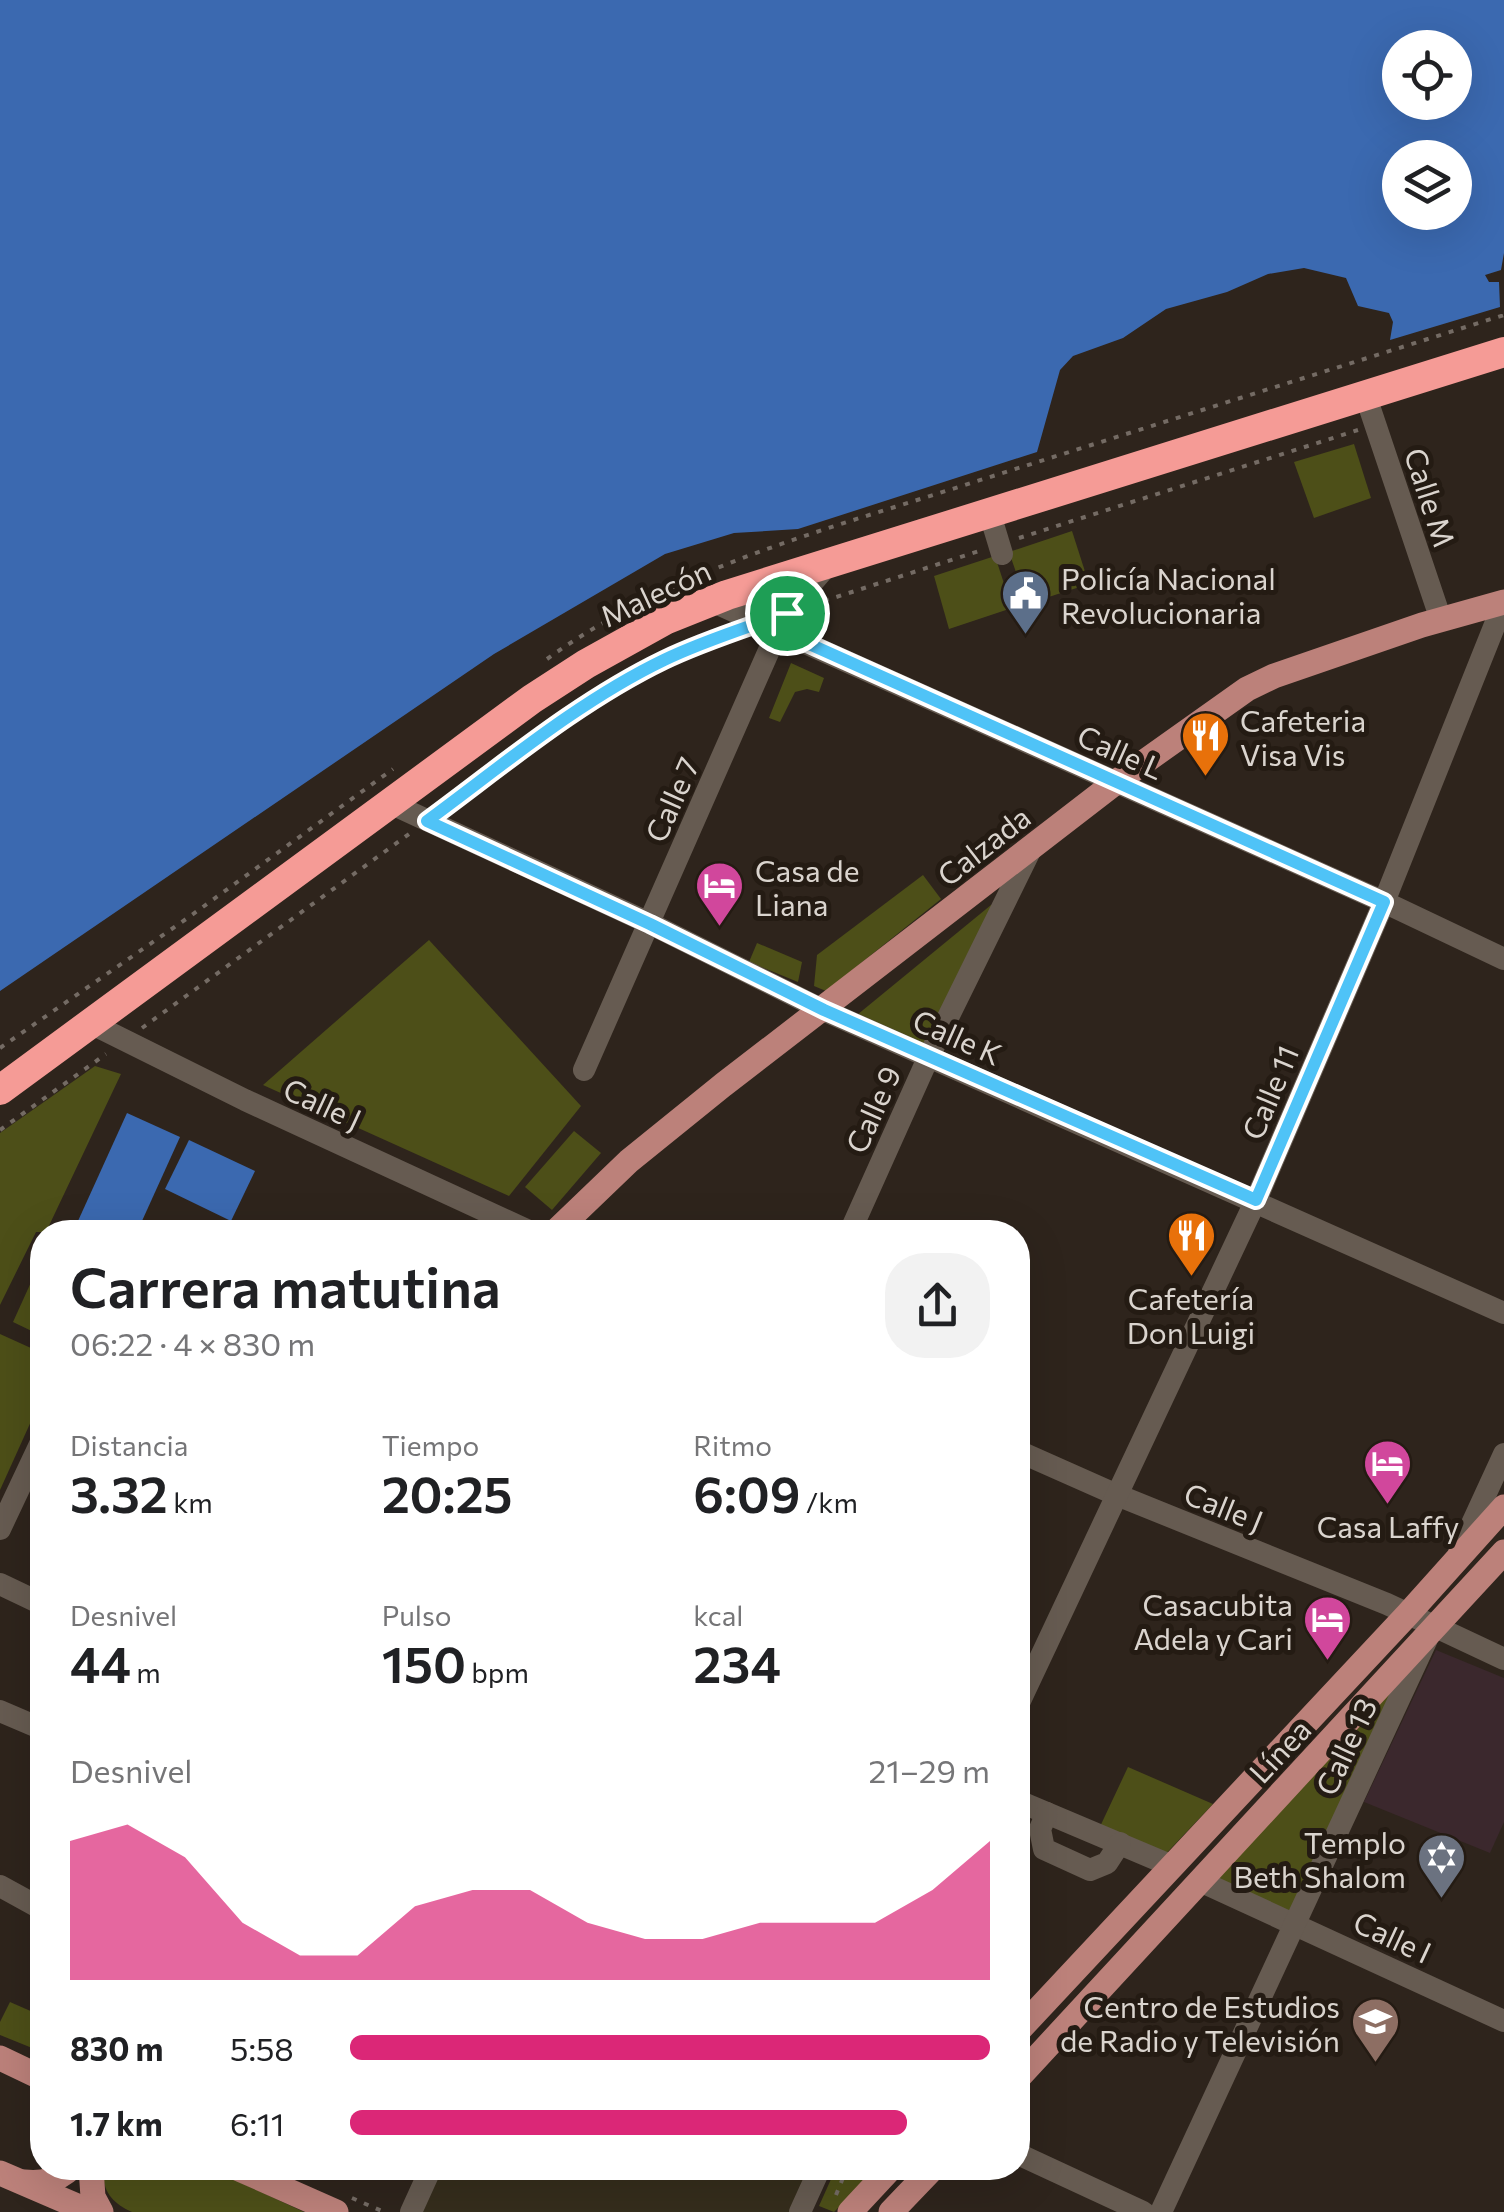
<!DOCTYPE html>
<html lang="es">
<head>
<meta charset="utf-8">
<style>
  :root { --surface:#fff; --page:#f2f2f2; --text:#202124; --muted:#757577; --accent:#db2777 }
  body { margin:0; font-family:Commissioner,sans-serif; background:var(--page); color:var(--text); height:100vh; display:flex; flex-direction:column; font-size:38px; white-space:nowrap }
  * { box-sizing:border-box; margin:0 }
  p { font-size:32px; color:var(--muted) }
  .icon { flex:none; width:55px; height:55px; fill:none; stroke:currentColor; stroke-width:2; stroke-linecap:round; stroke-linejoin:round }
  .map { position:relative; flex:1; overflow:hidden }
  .panel { position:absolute; left:30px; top:1220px; width:1000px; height:960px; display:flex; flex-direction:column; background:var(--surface); border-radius:40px; box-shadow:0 10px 40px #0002 }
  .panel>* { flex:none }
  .buttons { position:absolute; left:1382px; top:30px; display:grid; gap:20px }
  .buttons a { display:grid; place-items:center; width:90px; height:90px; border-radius:50%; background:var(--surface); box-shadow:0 10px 40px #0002; font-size:50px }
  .pin { position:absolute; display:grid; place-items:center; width:85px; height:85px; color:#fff; margin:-42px; border:5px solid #fff; border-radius:50%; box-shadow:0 2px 10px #0007 }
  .round { display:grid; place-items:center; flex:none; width:105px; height:105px; border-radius:40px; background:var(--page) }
  .head { display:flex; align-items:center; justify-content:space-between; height:170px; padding:0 40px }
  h1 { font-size:55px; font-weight:600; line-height:75px }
  .figures { display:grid; grid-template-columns:repeat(3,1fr); gap:15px; height:170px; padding:10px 40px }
  .figures div { display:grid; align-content:center }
  .figures b { font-size:50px; font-weight:600 }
  .figures small { font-size:28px; font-weight:400 }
  .figures p { font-size:28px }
  .chart { height:280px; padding:20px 40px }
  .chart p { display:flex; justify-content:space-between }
  .chart svg { width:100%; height:180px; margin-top:10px; fill:var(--accent); opacity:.7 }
  ul { padding:0 40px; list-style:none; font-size:32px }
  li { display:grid; grid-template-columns:160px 120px 1fr; align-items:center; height:75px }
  li i { height:25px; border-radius:12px; background:var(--accent) }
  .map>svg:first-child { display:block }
</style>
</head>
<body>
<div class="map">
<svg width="1504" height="2212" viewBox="0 0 1504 2212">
  <rect width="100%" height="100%" fill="#2e241c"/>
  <!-- education -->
  <path fill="#3b282d" d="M 1436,1650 L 1504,1678 L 1504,1822 L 1490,1853 L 1364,1802 Z"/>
  <!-- medical -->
  <path fill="#352d1c" d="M 431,2168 L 820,2168 L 800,2212 L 411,2212 Z"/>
  <!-- green -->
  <g fill="#4d4f18">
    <path d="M 1354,444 L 1371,498 L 1314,518 L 1294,462 Z"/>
    <path d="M 1072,531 L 1089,584 L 1027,604 L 1009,552 Z"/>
    <path d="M 995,556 L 1012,608 L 949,629 L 934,576 Z"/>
    <path d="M 791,663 L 824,678 L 819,692 L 807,689 L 795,692 L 780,722 L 769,718 Z"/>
    <path d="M 923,875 L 941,899 L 826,991 L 814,986 L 817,955 Z"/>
    <path d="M 991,905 L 995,906 L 926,1045 L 857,1015 Z"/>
    <path d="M 429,940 L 581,1106 L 509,1196 L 263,1085 Z"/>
    <path d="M 757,943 L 802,962 L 798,982 L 749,962 Z"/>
    <path d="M 95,1066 L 121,1074 L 46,1232 L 36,1232 L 0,1305 L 0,1133 Z"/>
    <path d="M 574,1131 L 601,1153 L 552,1210 L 525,1187 Z"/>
    <path d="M 42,1258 L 42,1336 L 13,1322 Z"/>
    <path d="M 0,1334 L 42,1353 L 42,1397 L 0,1490 Z"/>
    <path d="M 1431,1632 L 1294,1924 L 1202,1882 Z"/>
    <path d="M 1128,1767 L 1213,1804 L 1159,1861 L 1097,1833 Z"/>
    <path d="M 10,2002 L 42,2016 L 42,2052 L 0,2035 L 0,2022 Z"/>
    <path d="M 104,2168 L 209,2168 L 304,2212 L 132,2212 C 112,2203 101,2190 104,2168 Z"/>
    <path d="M 836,2168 L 878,2168 L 834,2212 L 819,2206 Z"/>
  </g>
  <!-- water -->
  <g fill="#3b69b0" fill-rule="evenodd">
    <path d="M 0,0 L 1504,0 L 1504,253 L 1501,270 L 1485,275 L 1489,282 L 1499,282 L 1500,307 L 1390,340 L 1393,322 L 1389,313 L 1358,306 L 1346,278 L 1304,268 L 1268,274 L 1227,292 L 1166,309 L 1123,338 L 1073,356 L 1060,370 L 1037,452 L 798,529 L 734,533 L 665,554 L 494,654 L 0,991 ZM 1400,48 L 1455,48 L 1455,102 L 1400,102 ZM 1400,158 L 1455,158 L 1455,212 L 1400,212 Z"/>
    <path d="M 127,1113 L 180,1137 L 137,1232 L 73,1232 Z"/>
    <path d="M 189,1140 L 255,1171 L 231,1221 L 165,1189 Z"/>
  </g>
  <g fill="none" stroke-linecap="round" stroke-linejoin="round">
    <!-- path -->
    <g stroke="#746b64" stroke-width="4" stroke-dasharray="5 8" stroke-linecap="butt">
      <path d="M 1019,538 L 1358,430"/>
      <path d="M 824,601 L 982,550"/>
      <path d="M 547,659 C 672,569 825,530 971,483 C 1148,427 1326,371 1504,315"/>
      <path d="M 445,807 C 536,741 623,671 730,633"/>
      <path d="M 142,1028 L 409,834"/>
      <path d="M 0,1048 L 189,917 L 393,769"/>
      <path d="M 0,1130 L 106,1054"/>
      <path d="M 836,2195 L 847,2168"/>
      <path d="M 352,2198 L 384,2212"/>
    </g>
    <!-- minor -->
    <g stroke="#665b51" stroke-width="22">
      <path d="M 1365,394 L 1441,620"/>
      <path d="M 989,511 L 1002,554"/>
      <path d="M 711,601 L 1384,902 L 1504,959"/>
      <path d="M 392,804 L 649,923 L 823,1010 L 1504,1313"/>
      <path d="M 92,1024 L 245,1100 L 531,1232"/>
      <path d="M 584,1070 L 778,630 L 793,605 L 830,562"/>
      <path d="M 850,1232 L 929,1056 L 1031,849"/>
      <path d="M 1018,1451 L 1117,1495 L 1387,1604 L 1504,1659"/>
      <path d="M 0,1529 L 42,1440"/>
      <path d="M 1459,1552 L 1504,1454"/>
      <path d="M 0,1584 L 42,1604"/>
      <path d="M 1018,1705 L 1256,1200 L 1384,902 L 1504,602"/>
      <path d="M 0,1711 L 42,1729"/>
      <path d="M 1018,1801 L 1172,1866"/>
      <path d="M 1047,1813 L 1040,1829 L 1044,1849 L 1090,1870 L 1107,1863 L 1120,1843"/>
      <path d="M 1202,1882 L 1504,2021"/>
      <path d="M 0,1886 L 42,1909"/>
      <path d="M 1018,2154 L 1143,2212"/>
      <path d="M 411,2212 L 431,2168"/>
      <path d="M 800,2212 L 820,2168"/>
      <path d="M 1161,2212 L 1427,1639"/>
    </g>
    <!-- major -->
    <g stroke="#bc817a" stroke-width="25">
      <path d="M 555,1232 L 629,1161 L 723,1085 L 1116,782 L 1247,689 L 1274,676 L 1422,625 L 1504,602"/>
      <path d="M 1018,2031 L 1408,1614 L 1504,1507"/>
      <path d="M 0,2058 L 42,2078"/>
      <path d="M 1018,2078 L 1504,1552"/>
      <path d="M 91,2168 L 93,2197 L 101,2212"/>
      <path d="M 237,2168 L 336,2212"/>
      <path d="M 0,2173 L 91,2212"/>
      <path d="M 24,2182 C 44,2184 57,2180 71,2168"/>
      <path d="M 850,2212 L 891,2168"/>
      <path d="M 891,2212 L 933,2168"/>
    </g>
    <!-- highway -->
    <path stroke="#f59b96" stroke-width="30" d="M 0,1090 L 532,699 L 586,664 L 667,619 L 727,595 L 1504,352"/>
  </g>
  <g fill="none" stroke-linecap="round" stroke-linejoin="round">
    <defs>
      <path id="route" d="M 787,613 L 778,630 L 1384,902 L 1256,1200 L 824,1010 L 650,924 L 427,821 C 503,765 579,701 664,660 C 703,641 746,628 787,613 Z"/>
    </defs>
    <!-- route casing -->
    <use href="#route" stroke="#fff" stroke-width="20"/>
    <!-- route -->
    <use href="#route" stroke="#4fc3f7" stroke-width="12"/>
  </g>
  <!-- icons -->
  <defs>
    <symbol id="civic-pin" viewBox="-11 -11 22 30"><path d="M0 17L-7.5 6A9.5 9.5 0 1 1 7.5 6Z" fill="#5c6f8a" stroke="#241b13"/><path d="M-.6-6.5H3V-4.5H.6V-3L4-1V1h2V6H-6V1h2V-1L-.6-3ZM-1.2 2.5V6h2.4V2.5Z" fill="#fff"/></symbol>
    <symbol id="restaurant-pin" viewBox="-11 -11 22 30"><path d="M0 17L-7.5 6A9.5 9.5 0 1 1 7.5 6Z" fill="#e8710a" stroke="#241b13"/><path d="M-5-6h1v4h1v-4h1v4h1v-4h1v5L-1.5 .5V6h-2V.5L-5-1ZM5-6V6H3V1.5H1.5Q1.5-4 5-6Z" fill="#fff"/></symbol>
    <symbol id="hotel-pin" viewBox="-11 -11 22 30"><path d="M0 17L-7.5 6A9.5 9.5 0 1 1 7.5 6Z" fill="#d1479c" stroke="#241b13"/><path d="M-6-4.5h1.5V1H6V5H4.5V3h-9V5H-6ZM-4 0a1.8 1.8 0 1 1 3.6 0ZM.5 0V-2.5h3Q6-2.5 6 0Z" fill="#fff"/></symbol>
    <symbol id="synagogue-pin" viewBox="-11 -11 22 30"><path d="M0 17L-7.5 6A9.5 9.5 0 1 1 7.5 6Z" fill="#6b7280" stroke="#241b13"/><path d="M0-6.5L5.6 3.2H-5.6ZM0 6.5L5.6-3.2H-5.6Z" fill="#fff"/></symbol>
    <symbol id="university-pin" viewBox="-11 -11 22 30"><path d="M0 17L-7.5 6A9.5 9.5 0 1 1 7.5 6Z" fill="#8d6e63" stroke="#241b13"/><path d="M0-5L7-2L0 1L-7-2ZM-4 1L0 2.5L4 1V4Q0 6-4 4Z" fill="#fff"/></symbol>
  </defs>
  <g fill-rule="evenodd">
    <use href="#civic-pin" x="998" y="566" width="55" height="75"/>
    <use href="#restaurant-pin" x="1178" y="708" width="55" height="75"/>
    <use href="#hotel-pin" x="692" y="858" width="55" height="75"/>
    <use href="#restaurant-pin" x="1164" y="1208" width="55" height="75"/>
    <use href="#hotel-pin" x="1360" y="1436" width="55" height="75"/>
    <use href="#hotel-pin" x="1300" y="1592" width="55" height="75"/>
    <use href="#synagogue-pin" x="1414" y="1830" width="55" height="75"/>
    <use href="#university-pin" x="1348" y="1994" width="55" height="75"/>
  </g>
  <g text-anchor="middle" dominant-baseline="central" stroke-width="10" stroke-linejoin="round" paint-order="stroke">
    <!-- street labels -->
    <g font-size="30" fill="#dad4ce" stroke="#241b13">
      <text transform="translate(1431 497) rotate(72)">Calle M</text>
      <text transform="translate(655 592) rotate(-25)">Malecón</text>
      <text transform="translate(1121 751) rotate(24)">Calle L</text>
      <text transform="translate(671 799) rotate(-66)">Calle 7</text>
      <text transform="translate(983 845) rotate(-38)">Calzada</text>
      <text transform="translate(958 1036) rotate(24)">Calle K</text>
      <text transform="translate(1269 1092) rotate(-67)">Calle 11</text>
      <text transform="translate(323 1103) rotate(25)">Calle J</text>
      <text transform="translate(872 1109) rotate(-66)">Calle 9</text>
      <text transform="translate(1224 1506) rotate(22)">Calle J</text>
      <text transform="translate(1345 1746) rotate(-65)">Calle 13</text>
      <text transform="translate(1279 1750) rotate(-47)">Línea</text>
      <text transform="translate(1393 1936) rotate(25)">Calle I</text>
    </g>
    <!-- poi labels -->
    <g font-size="30" fill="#dad4ce" stroke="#241b13" text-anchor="start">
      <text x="1061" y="577">Policía Nacional<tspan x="1061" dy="34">Revolucionaria</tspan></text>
      <text x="1240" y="719">Cafeteria<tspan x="1240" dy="34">Visa Vis</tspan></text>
      <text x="755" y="869">Casa de<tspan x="755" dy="34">Liana</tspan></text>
      <text x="1191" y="1297" text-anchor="middle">Cafetería<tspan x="1191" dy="34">Don Luigi</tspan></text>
      <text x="1388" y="1525" text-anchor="middle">Casa Laffy</text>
      <text x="1293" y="1603" text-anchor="end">Casacubita<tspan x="1293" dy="34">Adela y Cari</tspan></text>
      <text x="1406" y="1841" text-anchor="end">Templo<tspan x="1406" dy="34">Beth Shalom</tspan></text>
      <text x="1340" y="2005" text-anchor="end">Centro de Estudios<tspan x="1340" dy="34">de Radio y Televisión</tspan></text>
    </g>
  </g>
</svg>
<div class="buttons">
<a><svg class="icon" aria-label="locate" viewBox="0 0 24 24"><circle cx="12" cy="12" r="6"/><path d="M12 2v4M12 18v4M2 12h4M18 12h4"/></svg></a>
<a><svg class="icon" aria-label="layers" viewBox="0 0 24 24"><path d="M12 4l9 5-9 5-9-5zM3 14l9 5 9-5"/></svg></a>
</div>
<div class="pin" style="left:787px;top:613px;background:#1e9e55"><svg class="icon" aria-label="arrive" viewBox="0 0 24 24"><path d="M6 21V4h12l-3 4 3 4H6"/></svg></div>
<section class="panel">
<div class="head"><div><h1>Carrera matutina</h1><p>06:22 · 4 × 830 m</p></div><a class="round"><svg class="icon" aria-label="share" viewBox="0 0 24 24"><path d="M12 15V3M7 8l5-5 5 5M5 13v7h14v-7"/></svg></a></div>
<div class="figures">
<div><p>Distancia</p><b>3.32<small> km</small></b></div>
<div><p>Tiempo</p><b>20:25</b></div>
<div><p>Ritmo</p><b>6:09<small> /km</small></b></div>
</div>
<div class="figures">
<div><p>Desnivel</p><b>44<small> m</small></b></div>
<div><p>Pulso</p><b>150<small> bpm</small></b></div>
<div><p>kcal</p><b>234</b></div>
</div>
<div class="chart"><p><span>Desnivel</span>21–29 m</p>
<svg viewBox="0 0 160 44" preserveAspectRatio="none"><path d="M0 44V10L10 6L20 14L30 30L40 38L50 38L60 26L70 22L80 22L90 30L100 34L110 34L120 30L130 30L140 30L150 22L160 10V44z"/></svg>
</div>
<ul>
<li><b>830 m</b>5:58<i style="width:100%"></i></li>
<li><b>1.7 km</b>6:11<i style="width:87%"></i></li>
</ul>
</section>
</div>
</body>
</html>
